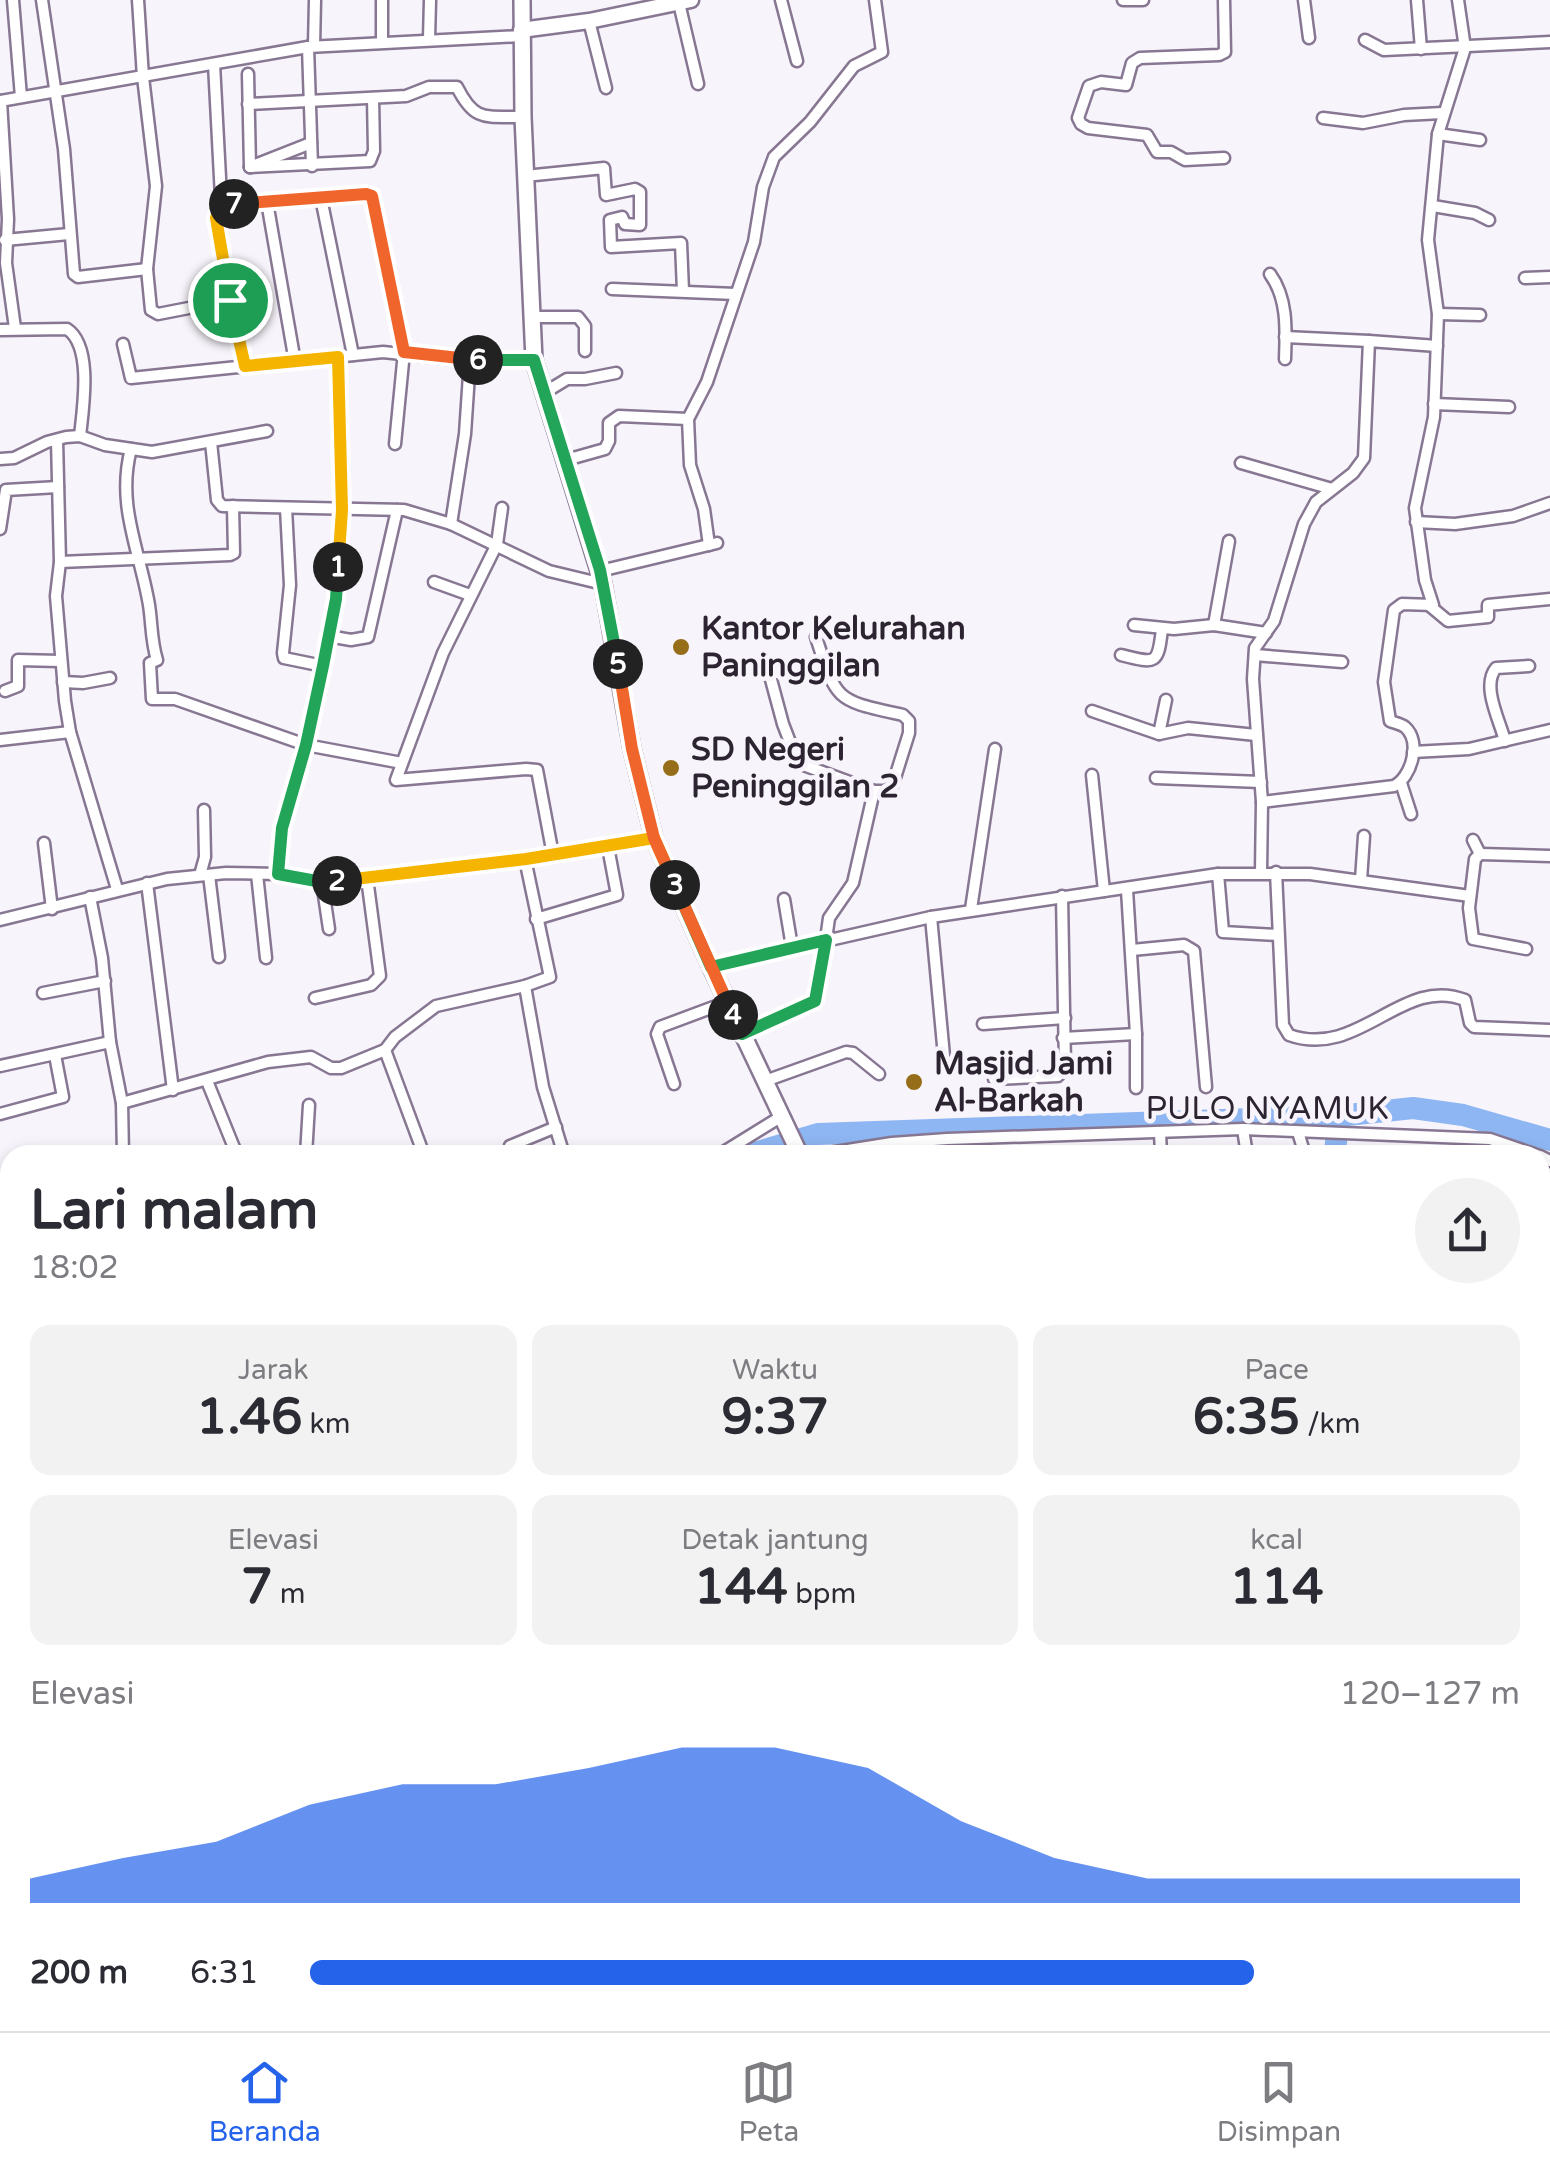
<!DOCTYPE html>
<html lang="id">
<head>
<meta charset="utf-8">
<style>
  :root { --surface:#fff; --page:#f2f2f3; --text:#2b2b33; --muted:#7c7c81; --line:#e1e1e2; --accent:#2563eb }
  body { margin:0; font-family:"Varela Round",sans-serif; background:var(--page); color:var(--text); height:100vh; display:flex; flex-direction:column; font-size:38px; white-space:nowrap }
  * { box-sizing:border-box; margin:0 }
  p { font-size:32px; color:var(--muted) }
  .icon { flex:none; width:55px; height:55px; fill:none; stroke:currentColor; stroke-width:2; stroke-linecap:round; stroke-linejoin:round }
  .map { position:relative; flex:1; overflow:hidden }
  .sheet { position:absolute; left:0px; top:1145px; width:1550px; height:888px; display:flex; flex-direction:column; background:var(--surface); border-radius:30px 30px 0 0; box-shadow:0 5px 15px #0003 }
  .sheet>* { flex:none }
  .pin { position:absolute; display:grid; place-items:center; width:85px; height:85px; color:#fff; margin:-42px; border:5px solid #fff; border-radius:50%; box-shadow:0 2px 10px #0007 }
  .km { position:absolute; width:50px; height:50px; margin:-25px; border-radius:50%; background:#222; color:#fff; font-size:28px; line-height:50px; text-align:center }
  .round { display:grid; place-items:center; flex:none; width:105px; height:105px; border-radius:52px; background:var(--page) }
  .headline { display:flex; align-items:center; justify-content:space-between; height:170px; padding:0 30px }
  h1 { font-size:55px; font-weight:800; line-height:75px }
  .metrics { display:grid; grid-template-columns:repeat(3,1fr); gap:15px; height:170px; padding:10px 30px }
  .metrics div { display:grid; align-content:center; border-radius:20px; background:var(--page); text-align:center }
  .metrics b { font-size:50px; font-weight:800 }
  .metrics small { font-size:28px; font-weight:400 }
  .metrics p { font-size:28px }
  .chart { height:280px; padding:20px 30px }
  .chart p { display:flex; justify-content:space-between }
  .chart svg { width:100%; height:180px; margin-top:10px; fill:var(--accent); opacity:.7 }
  ul { padding:0 30px; list-style:none; font-size:32px }
  li { display:grid; grid-template-columns:160px 120px 1fr; align-items:center; height:75px }
  li i { height:25px; border-radius:12px; background:var(--accent) }
  .tabs { display:flex; justify-content:space-around; align-items:center; height:140px; border-top:2px solid var(--line); background:var(--surface); font-size:28px; color:var(--muted) }
  .tabs a { display:grid; justify-items:center; gap:5px }
  .tabs .selected { color:var(--accent) }
  .map>svg:first-child { display:block }
</style>
</head>
<body>
<div class="map">
<svg width="1550" height="2031" viewBox="0 0 1550 2031">
  <rect width="100%" height="100%" fill="#f8f4fb"/>
  <g fill="none" stroke-linecap="round" stroke-linejoin="round">
    <!-- river -->
    <g stroke="#8eb6f2" stroke-width="22">
      <path d="M 748,1155 L 818,1134 L 1338,1116 L 1413,1108 L 1463,1115 L 1550,1140"/>
      <path d="M 1335,1155 L 1338,1116"/>
      <path d="M 1540,1520 L 1550,1527"/>
      <path d="M 0,1752 L 10,1741"/>
    </g>
    <defs>
      <g id="minor">
        <path d="M 13,0 L 21,97"/>
        <path d="M 42,0 L 64,149 L 74,274 L 78,277 L 147,269"/>
        <path d="M 138,0 L 143,77 L 156,186 L 147,269 L 151,310 L 158,314 L 230,300"/>
        <path d="M 382,0 L 382,42"/>
        <path d="M 781,0 L 797,61"/>
        <path d="M 1123,0 L 1143,0"/>
        <path d="M 1224,0 L 1225,52 L 1219,55 L 1140,58 L 1132,63 L 1126,85 L 1101,82 L 1089,86 L 1078,118 L 1081,124 L 1088,128 L 1147,135 L 1157,152 L 1171,152 L 1185,160 L 1224,158"/>
        <path d="M 1304,0 L 1309,38"/>
        <path d="M 1417,0 L 1421,49"/>
        <path d="M 1458,0 L 1465,48"/>
        <path d="M 679,3 L 698,84"/>
        <path d="M 589,21 L 606,88"/>
        <path d="M 429,39 L 430,0"/>
        <path d="M 1365,40 L 1384,50 L 1550,42"/>
        <path d="M 314,46 L 315,0"/>
        <path d="M 308,47 L 312,166"/>
        <path d="M 214,64 L 221,197"/>
        <path d="M 248,74 L 250,167"/>
        <path d="M 0,101 L 308,47 L 521,36"/>
        <path d="M 1,101 L 8,219 L 6,263 L 15,328"/>
        <path d="M 248,104 L 406,96 L 429,87 L 457,87 C 475,123 486,116 523,117"/>
        <path d="M 1323,118 L 1363,123 L 1404,115 L 1442,113"/>
        <path d="M 1438,134 L 1480,140"/>
        <path d="M 250,167 L 370,161 L 374,151 L 373,98"/>
        <path d="M 250,167 L 311,143"/>
        <path d="M 525,176 L 604,168 L 606,195 L 635,189 L 640,192 L 640,225 L 625,224 L 622,217 L 610,220 L 611,247 L 681,243 L 683,291"/>
        <path d="M 321,198 L 353,355"/>
        <path d="M 267,202 L 295,362"/>
        <path d="M 1433,206 L 1475,213 L 1489,220"/>
        <path d="M 5,240 L 69,234"/>
        <path d="M 1270,274 C 1288,299 1286,330 1285,359"/>
        <path d="M 1525,278 L 1550,277"/>
        <path d="M 612,289 L 736,294"/>
        <path d="M 1438,314 L 1480,315"/>
        <path d="M 532,317 L 578,317 L 585,326 L 585,351"/>
        <path d="M 0,330 L 67,329 C 93,346 83,408 80,436"/>
        <path d="M 1285,337 L 1369,341"/>
        <path d="M 123,344 L 131,378 L 383,352 L 458,360 L 534,360"/>
        <path d="M 245,366 L 215,218 L 219,208 L 365,194 L 372,197 L 404,352 L 395,444"/>
        <path d="M 544,393 L 567,379 L 585,379 L 616,373"/>
        <path d="M 1434,404 L 1509,407"/>
        <path d="M 57,440 L 60,562 L 56,596 L 65,701 L 70,732 L 117,889"/>
        <path d="M 211,442 L 217,500 L 222,506 L 404,510 L 451,524 L 549,571 L 603,584"/>
        <path d="M 131,449 C 116,505 140,551 149,605 C 152,624 151,641 157,660 L 150,663 L 152,699 L 175,699 L 306,745 L 402,763"/>
        <path d="M 0,459 L 14,458 L 47,442 L 66,437 L 80,436 L 105,445 L 152,452 L 267,431"/>
        <path d="M 566,460 L 605,449 L 609,441 L 609,423 L 619,416 L 688,419"/>
        <path d="M 1241,463 L 1332,489"/>
        <path d="M 286,508 L 290,585 L 283,653 L 284,658 L 323,666"/>
        <path d="M 502,508 L 497,544 L 443,653 L 396,780 L 526,769 L 537,770 L 553,855"/>
        <path d="M 1416,522 L 1455,524 L 1513,516 L 1550,503"/>
        <path d="M 451,524 L 465,434 L 470,360"/>
        <path d="M 0,529 L 6,490 L 58,487"/>
        <path d="M 709,545 L 704,509 L 690,465 L 688,419 L 707,382 L 754,242 L 763,187 L 774,157 L 810,122 L 854,66 L 882,52 L 875,0"/>
        <path d="M 60,562 L 230,555 L 234,553 L 233,506"/>
        <path d="M 600,571 L 717,543"/>
        <path d="M 434,582 L 470,595"/>
        <path d="M 1430,606 L 1448,621 L 1488,617 L 1488,605 L 1550,599"/>
        <path d="M 1134,625 L 1174,629 L 1214,625 L 1266,633"/>
        <path d="M 1214,625 L 1229,541"/>
        <path d="M 328,636 L 351,640 L 368,637 L 397,510"/>
        <path d="M 1121,655 C 1156,664 1158,665 1162,629"/>
        <path d="M 1255,655 L 1342,662"/>
        <path d="M 766,661 L 783,724 L 798,763 L 874,791 L 887,791 L 893,784 L 909,733 L 909,721 L 903,715 C 836,700 837,703 816,637"/>
        <path d="M 63,682 L 83,683 L 110,678"/>
        <path d="M 5,691 L 18,686 L 18,660 L 60,661"/>
        <path d="M 1092,711 L 1159,734 L 1188,728 L 1256,735"/>
        <path d="M 1159,734 L 1166,700"/>
        <path d="M 0,740 L 70,732"/>
        <path d="M 1505,741 C 1500,721 1481,686 1496,668 L 1529,666"/>
        <path d="M 1413,752 L 1469,749 L 1550,730"/>
        <path d="M 1092,775 L 1104,891"/>
        <path d="M 1156,778 L 1261,782"/>
        <path d="M 1401,783 L 1411,814"/>
        <path d="M 1262,802 L 1394,786 C 1411,778 1422,742 1405,727 C 1401,724 1395,723 1390,721 L 1384,682 L 1394,610 L 1402,604 L 1433,605 L 1425,580 L 1415,508 L 1434,417 L 1438,314 L 1428,240 L 1438,134 L 1465,48"/>
        <path d="M 1473,840 L 1480,854"/>
        <path d="M 44,843 L 52,909"/>
        <path d="M 1480,854 L 1475,859 L 1469,908 L 1473,939 L 1526,949"/>
        <path d="M 1480,854 L 1550,856"/>
        <path d="M 1261,872 L 1262,802 L 1253,679 L 1255,648 L 1274,621 L 1304,524 L 1316,502 L 1353,473 L 1364,458 L 1369,341 L 1437,346"/>
        <path d="M 1276,872 L 1283,1025 L 1289,1035 C 1359,1060 1402,975 1465,1000 L 1470,1023 L 1474,1027 L 1550,1030"/>
        <path d="M 257,874 L 266,958"/>
        <path d="M 278,874 L 286,812 L 306,745 L 336,599 L 342,510 L 338,357"/>
        <path d="M 1218,874 L 1223,932 L 1278,935"/>
        <path d="M 200,875 L 205,857 L 204,810"/>
        <path d="M 209,875 L 219,957"/>
        <path d="M 1361,880 L 1364,836"/>
        <path d="M 322,882 L 329,929"/>
        <path d="M 147,883 L 173,1090"/>
        <path d="M 1127,890 L 1136,1034 L 1136,1088"/>
        <path d="M 90,897 L 102,958 L 110,1042 L 122,1103 L 123,1155"/>
        <path d="M 784,899 L 792,947"/>
        <path d="M 971,909 L 995,749"/>
        <path d="M 931,917 L 944,1056"/>
        <path d="M 536,919 L 617,895 L 608,847"/>
        <path d="M 0,920 L 167,879 L 226,873 L 278,874 L 322,882 L 367,878 L 525,859 L 654,838"/>
        <path d="M 1132,950 L 1184,945 L 1194,951 L 1206,1087"/>
        <path d="M 711,967 L 931,917 L 1218,874 L 1310,874 L 1470,896"/>
        <path d="M 525,986 L 543,1087 L 564,1155"/>
        <path d="M 43,993 L 105,981"/>
        <path d="M 315,998 L 371,985 L 380,976 L 367,878"/>
        <path d="M 983,1024 L 1065,1018"/>
        <path d="M 743,1034 L 808,1006 L 818,997 L 829,918 L 853,883 L 874,791"/>
        <path d="M 1063,1038 L 1136,1034"/>
        <path d="M 385,1050 L 424,1155"/>
        <path d="M 0,1066 L 110,1042"/>
        <path d="M 994,1079 L 1058,1076 L 1065,1067 L 1062,896"/>
        <path d="M 207,1081 L 237,1155"/>
        <path d="M 765,1081 L 846,1052 L 853,1053 L 879,1074"/>
        <path d="M 674,1084 L 657,1034 L 660,1027 L 727,1002"/>
        <path d="M 122,1103 L 268,1062 L 311,1057 L 331,1068 L 341,1068 L 385,1050 L 395,1037 L 436,1006 L 525,986 L 550,977 L 525,859"/>
        <path d="M 0,1114 L 63,1097 L 55,1055"/>
        <path d="M 1243,1129 L 1247,1155"/>
        <path d="M 1160,1132 L 1161,1155"/>
        <path d="M 1298,1132 L 1305,1155"/>
        <path d="M 510,1146 L 556,1127"/>
        <path d="M 306,1155 L 309,1105"/>
        <path d="M 719,1155 L 782,1116"/>
        <path d="M 816,1155 L 892,1143 L 947,1139 L 1243,1129 L 1490,1139 L 1537,1155"/>
        <path d="M 1540,1156 L 1550,1161"/>
        <path d="M 0,1366 L 10,1365"/>
        <path d="M 0,1442 L 10,1440"/>
        <path d="M 0,1493 L 5,1492 L 10,1506"/>
        <path d="M 0,1583 L 10,1588"/>
        <path d="M 0,1610 L 10,1605"/>
        <path d="M 0,1701 L 10,1685"/>
        <path d="M 0,1705 L 10,1712"/>
        <path d="M 0,1767 L 10,1758"/>
        <path d="M 0,1861 L 10,1856"/>
        <path d="M 0,1870 L 10,1893"/>
        <path d="M 67,2022 L 70,2031"/>
        <path d="M 465,2022 L 467,2031"/>
        <path d="M 335,2023 L 337,2022"/>
        <path d="M 613,2025 L 625,2022"/>
        <path d="M 522,2031 L 536,2022"/>
      </g>
      <path id="tertiary" d="M 521,30 L 589,21 L 691,0"/>
      <g id="secondary">
        <path d="M 522,0 L 523,117 L 534,360 L 603,584 L 632,749 L 654,838 L 711,967 L 800,1155"/>
        <path d="M 1076,2031 L 1079,2022"/>
      </g>
    </defs>
    <!-- minor casing -->
    <use href="#minor" stroke="#877793" stroke-width="15"/>
    <!-- tertiary casing -->
    <use href="#tertiary" stroke="#877793" stroke-width="19"/>
    <!-- secondary casing -->
    <use href="#secondary" stroke="#877793" stroke-width="20"/>
    <!-- minor -->
    <use href="#minor" stroke="#fff" stroke-width="10"/>
    <!-- tertiary -->
    <use href="#tertiary" stroke="#fff" stroke-width="14"/>
    <!-- secondary -->
    <use href="#secondary" stroke="#fff" stroke-width="15"/>
  </g>
  <g fill="none" stroke-linecap="round" stroke-linejoin="round">
    <defs>
      <path id="split-1" d="M 230,300 L 245,366 L 338,357 L 342,510 L 338,567"/>
      <path id="split-2" d="M 337,881 L 322,882 L 278,874 L 282,828 L 306,745 L 323,666 L 336,599 L 338,567"/>
      <path id="split-3" d="M 337,881 L 526,859 L 654,838 L 675,885"/>
      <path id="split-4" d="M 675,885 L 711,967 L 826,940 L 815,1001 L 742,1034 L 733,1015"/>
      <path id="split-5" d="M 618,664 L 632,749 L 654,838 L 733,1015"/>
      <path id="split-6" d="M 478,360 L 534,360 L 600,570 L 618,664"/>
      <path id="split-7" d="M 234,204 L 366,194 L 372,196 L 404,352 L 478,360"/>
      <path id="split-8" d="M 230,300 L 216,218 L 220,208 L 234,204"/>
    </defs>
    <!-- split-1 casing -->
    <use href="#split-1" stroke="#fff" stroke-width="20"/>
    <!-- split-2 casing -->
    <use href="#split-2" stroke="#fff" stroke-width="20"/>
    <!-- split-3 casing -->
    <use href="#split-3" stroke="#fff" stroke-width="20"/>
    <!-- split-4 casing -->
    <use href="#split-4" stroke="#fff" stroke-width="20"/>
    <!-- split-5 casing -->
    <use href="#split-5" stroke="#fff" stroke-width="20"/>
    <!-- split-6 casing -->
    <use href="#split-6" stroke="#fff" stroke-width="20"/>
    <!-- split-7 casing -->
    <use href="#split-7" stroke="#fff" stroke-width="20"/>
    <!-- split-8 casing -->
    <use href="#split-8" stroke="#fff" stroke-width="20"/>
    <!-- split-1 -->
    <use href="#split-1" stroke="#f5b400" stroke-width="12"/>
    <!-- split-2 -->
    <use href="#split-2" stroke="#22a559" stroke-width="12"/>
    <!-- split-3 -->
    <use href="#split-3" stroke="#f5b400" stroke-width="12"/>
    <!-- split-4 -->
    <use href="#split-4" stroke="#22a559" stroke-width="12"/>
    <!-- split-5 -->
    <use href="#split-5" stroke="#f0652b" stroke-width="12"/>
    <!-- split-6 -->
    <use href="#split-6" stroke="#22a559" stroke-width="12"/>
    <!-- split-7 -->
    <use href="#split-7" stroke="#f0652b" stroke-width="12"/>
    <!-- split-8 -->
    <use href="#split-8" stroke="#f5b400" stroke-width="12"/>
  </g>
  <!-- markers -->
  <g fill="#966d18" stroke="#f8f4fb" stroke-width="4">
    <circle cx="681" cy="647" r="10"/>
    <circle cx="671" cy="768" r="10"/>
    <circle cx="914" cy="1082" r="10"/>
  </g>
  <g text-anchor="middle" dominant-baseline="central" stroke-width="9" stroke-linejoin="round" paint-order="stroke">
    <!-- poi labels -->
    <g font-size="32" font-weight="bold" fill="#2c2531" stroke="#f8f4fb" text-anchor="start">
      <text x="701" y="629">Kantor Kelurahan<tspan x="701" dy="37">Paninggilan</tspan></text>
      <text x="691" y="750">SD Negeri<tspan x="691" dy="37">Peninggilan 2</tspan></text>
      <text x="934" y="1064">Masjid Jami<tspan x="934" dy="37">Al-Barkah</tspan></text>
    </g>
    <!-- street labels -->
    <g font-size="32" fill="#2c2531" stroke="#f8f4fb">
      <text x="1267" y="1109">PULO NYAMUK</text>
    </g>
  </g>
</svg>
<div class="pin" style="left:230px;top:300px;background:#1e9e55"><svg class="icon" aria-label="arrive" viewBox="0 0 24 24"><path d="M6 21V4h12l-3 4 3 4H6"/></svg></div>
<b class="km" style="left:338px;top:567px">1</b>
<b class="km" style="left:337px;top:881px">2</b>
<b class="km" style="left:675px;top:885px">3</b>
<b class="km" style="left:733px;top:1015px">4</b>
<b class="km" style="left:618px;top:664px">5</b>
<b class="km" style="left:478px;top:360px">6</b>
<b class="km" style="left:234px;top:204px">7</b>
<section class="sheet">
<div class="headline"><div><h1>Lari malam</h1><p>18:02</p></div><a class="round"><svg class="icon" aria-label="share" viewBox="0 0 24 24"><path d="M12 15V3M7 8l5-5 5 5M5 13v7h14v-7"/></svg></a></div>
<div class="metrics">
<div><p>Jarak</p><b>1.46<small> km</small></b></div>
<div><p>Waktu</p><b>9:37</b></div>
<div><p>Pace</p><b>6:35<small> /km</small></b></div>
</div>
<div class="metrics">
<div><p>Elevasi</p><b>7<small> m</small></b></div>
<div><p>Detak jantung</p><b>144<small> bpm</small></b></div>
<div><p>kcal</p><b>114</b></div>
</div>
<div class="chart"><p><span>Elevasi</span>120–127 m</p>
<svg viewBox="0 0 160 44" preserveAspectRatio="none"><path d="M0 44V38L10 33L20 29L30 20L40 15L50 15L60 11L70 6L80 6L90 11L100 24L110 33L120 38L130 38L140 38L150 38L160 38V44z"/></svg>
</div>
<ul>
<li><b>200 m</b>6:31<i style="width:78%"></i></li>
</ul>
</section>
</div>
<nav class="tabs">
<a class="selected"><svg class="icon" aria-label="home" viewBox="0 0 24 24"><path d="M3 11l9-7 9 7M6 9v11h12V9"/></svg>Beranda</a>
<a><svg class="icon" aria-label="map" viewBox="0 0 24 24"><path d="M3 6l6-2 6 2 6-2v14l-6 2-6-2-6 2zM9 4v14M15 6v14"/></svg>Peta</a>
<a><svg class="icon" aria-label="saved" viewBox="0 0 24 24"><path d="M7 4h10v16l-5-4-5 4z"/></svg>Disimpan</a>
</nav>
</body>
</html>
